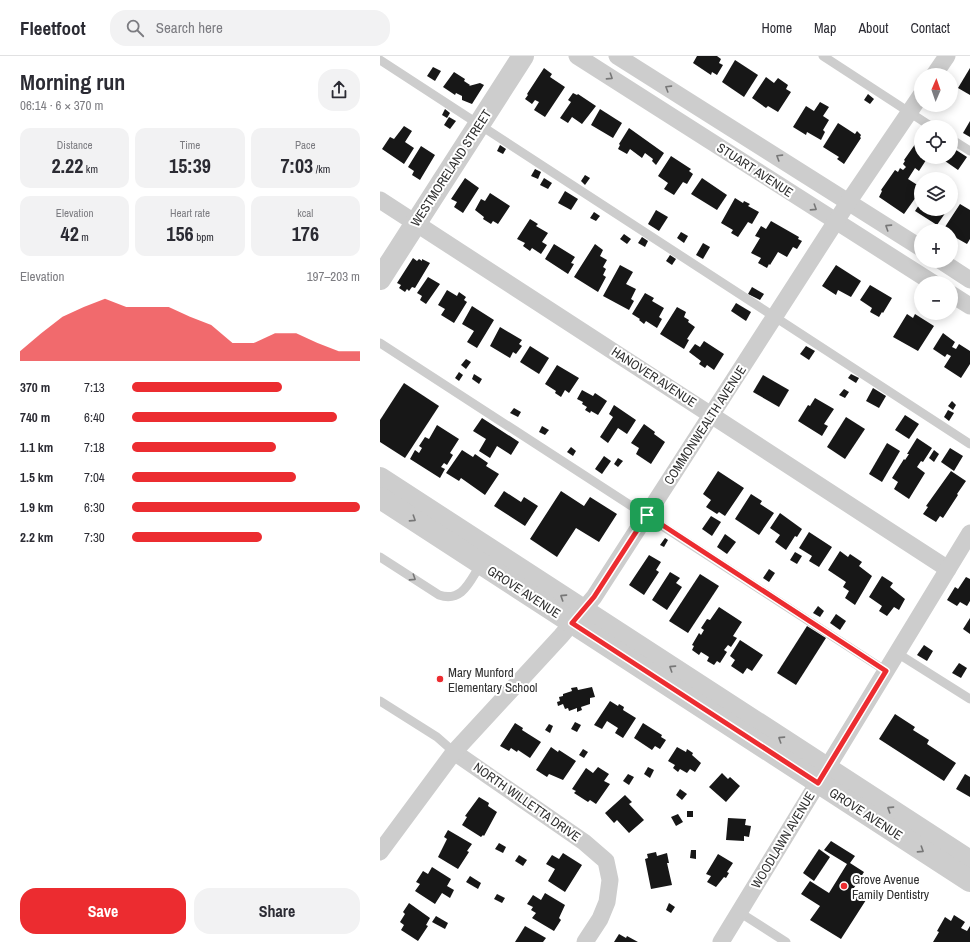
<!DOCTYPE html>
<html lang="en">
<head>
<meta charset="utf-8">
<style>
  :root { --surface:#fff; --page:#f2f2f3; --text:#2b2b33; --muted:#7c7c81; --line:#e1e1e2; --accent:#ec2c30 }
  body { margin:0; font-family:"Archivo Narrow",sans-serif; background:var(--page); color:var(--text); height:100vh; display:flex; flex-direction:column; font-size:15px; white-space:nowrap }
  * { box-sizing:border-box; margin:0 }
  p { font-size:13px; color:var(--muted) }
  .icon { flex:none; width:22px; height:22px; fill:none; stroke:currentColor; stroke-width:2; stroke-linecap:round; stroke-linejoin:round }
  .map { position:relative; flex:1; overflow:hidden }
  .sheet { display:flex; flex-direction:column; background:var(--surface); width:380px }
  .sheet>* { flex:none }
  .needle { width:26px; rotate:2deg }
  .buttons { position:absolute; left:534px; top:12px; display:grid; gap:8px }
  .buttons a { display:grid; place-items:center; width:44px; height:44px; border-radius:50%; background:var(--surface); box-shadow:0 2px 10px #0003; font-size:20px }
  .pin { position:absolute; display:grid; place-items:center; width:34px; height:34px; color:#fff; margin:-17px; border-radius:8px; box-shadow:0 2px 6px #0006 }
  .round { display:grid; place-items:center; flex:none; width:42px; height:42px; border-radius:16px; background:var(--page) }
  .head { display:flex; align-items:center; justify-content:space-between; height:68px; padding:0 20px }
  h1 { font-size:22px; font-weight:700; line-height:30px }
  .metrics { display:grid; grid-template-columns:repeat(3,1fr); gap:6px; height:68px; padding:4px 20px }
  .metrics div { display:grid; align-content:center; border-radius:10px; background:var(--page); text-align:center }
  .metrics b { font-size:20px; font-weight:700 }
  .metrics small { font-size:11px; font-weight:400 }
  .metrics p { font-size:11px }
  .chart { height:112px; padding:8px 20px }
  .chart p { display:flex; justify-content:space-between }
  .chart svg { width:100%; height:72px; margin-top:4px; fill:var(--accent); opacity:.7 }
  .primary-button { display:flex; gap:8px; margin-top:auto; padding:8px 20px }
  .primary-button a { flex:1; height:46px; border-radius:16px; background:var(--accent); color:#fff; font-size:16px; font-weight:700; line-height:46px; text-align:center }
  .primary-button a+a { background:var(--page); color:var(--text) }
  ul { padding:0 20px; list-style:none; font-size:13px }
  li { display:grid; grid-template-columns:64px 48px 1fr; align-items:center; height:30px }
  li i { height:10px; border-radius:5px; background:var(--accent) }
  header { display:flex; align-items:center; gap:24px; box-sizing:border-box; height:56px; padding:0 20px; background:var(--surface); border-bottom:1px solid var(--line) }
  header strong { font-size:19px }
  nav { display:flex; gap:22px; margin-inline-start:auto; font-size:14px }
  .search { width:280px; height:36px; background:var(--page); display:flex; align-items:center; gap:10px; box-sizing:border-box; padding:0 14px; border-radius:16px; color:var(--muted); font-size:15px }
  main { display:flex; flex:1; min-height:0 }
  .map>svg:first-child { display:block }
</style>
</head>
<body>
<header>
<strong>Fleetfoot</strong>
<div class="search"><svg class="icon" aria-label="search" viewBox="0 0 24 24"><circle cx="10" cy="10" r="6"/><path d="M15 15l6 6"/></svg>Search here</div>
<nav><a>Home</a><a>Map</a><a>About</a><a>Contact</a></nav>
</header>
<main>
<section class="sheet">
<div class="head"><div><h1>Morning run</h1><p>06:14 · 6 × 370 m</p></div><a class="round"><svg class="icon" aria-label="share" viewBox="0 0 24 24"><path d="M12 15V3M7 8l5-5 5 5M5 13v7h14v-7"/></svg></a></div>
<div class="metrics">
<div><p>Distance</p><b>2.22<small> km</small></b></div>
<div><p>Time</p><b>15:39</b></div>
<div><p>Pace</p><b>7:03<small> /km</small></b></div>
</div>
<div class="metrics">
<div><p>Elevation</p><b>42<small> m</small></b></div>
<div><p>Heart rate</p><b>156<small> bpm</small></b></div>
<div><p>kcal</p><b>176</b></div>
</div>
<div class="chart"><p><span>Elevation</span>197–203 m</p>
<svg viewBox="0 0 160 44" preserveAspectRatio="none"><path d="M0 44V38L10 27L20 17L30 11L40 6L50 11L60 11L70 11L80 17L90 22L100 33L110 33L120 27L130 27L140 33L150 38L160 38V44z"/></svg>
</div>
<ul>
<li><b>370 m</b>7:13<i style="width:66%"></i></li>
<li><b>740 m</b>6:40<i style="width:90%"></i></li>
<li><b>1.1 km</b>7:18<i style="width:63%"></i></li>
<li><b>1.5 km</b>7:04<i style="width:72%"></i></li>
<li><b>1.9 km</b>6:30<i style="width:100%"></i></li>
<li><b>2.2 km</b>7:30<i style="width:57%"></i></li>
</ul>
<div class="primary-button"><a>Save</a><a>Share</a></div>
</section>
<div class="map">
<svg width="590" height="886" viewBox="0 0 590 886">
  <rect width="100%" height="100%" fill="#fff"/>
  <!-- building -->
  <g fill="#171717">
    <path d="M 317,0 L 337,0 L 341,3 L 339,7 L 343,9 L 337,19 L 332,16 L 331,19 L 313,7 Z"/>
    <path d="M 355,4 L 378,19 L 364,41 L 342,26 Z"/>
    <path d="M 53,11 L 61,15 L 55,25 L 47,20 Z"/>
    <path d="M 164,12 L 172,18 L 170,21 L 185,31 L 165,61 L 154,54 L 159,46 L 155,44 L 152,48 L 145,43 L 148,39 L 147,38 Z"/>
    <path d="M 590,12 L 590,39 L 578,32 Z"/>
    <path d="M 74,16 L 85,23 L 84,25 L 90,29 L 89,30 L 100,27 L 104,29 L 92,48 L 82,44 L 82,40 L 76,37 L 75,39 L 63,31 Z"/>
    <path d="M 386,21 L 394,27 L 398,22 L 408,29 L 406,33 L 411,36 L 398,56 L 388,50 L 386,52 L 372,42 Z"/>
    <path d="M 193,37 L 197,39 L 198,38 L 216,50 L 202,68 L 192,61 L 188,67 L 180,62 L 191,46 L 188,44 Z"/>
    <path d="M 488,38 L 494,43 L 490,48 L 484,44 Z"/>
    <path d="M 440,46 L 449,51 L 443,60 L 449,64 L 443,74 L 445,76 L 441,84 L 427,76 L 426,79 L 413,71 L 426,50 L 434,55 Z"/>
    <path d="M 65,53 L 70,57 L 67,62 L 62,59 Z"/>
    <path d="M 220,53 L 242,67 L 233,82 L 211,69 Z"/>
    <path d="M 69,61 L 76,65 L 70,73 L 64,69 Z"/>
    <path d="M 590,65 L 590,81 L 583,77 Z"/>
    <path d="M 458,67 L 475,78 L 477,75 L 481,79 L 480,81 L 481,82 L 464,108 L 457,103 L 459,101 L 443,91 Z"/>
    <path d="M 24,70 L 32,75 L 25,86 L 34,92 L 24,108 L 2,93 L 10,81 L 14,83 Z"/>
    <path d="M 249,72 L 284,97 L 276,109 L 272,105 L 273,103 L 265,97 L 262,102 L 250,93 L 247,98 L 238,93 L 240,89 L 239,88 Z"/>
    <path d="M 538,84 L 541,86 L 541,101 L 548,101 L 539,115 L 535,112 L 528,123 L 539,130 L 538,132 L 541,134 L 541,137 L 537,142 L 536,141 L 524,158 L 499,141 L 502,135 L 501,134 L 515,114 L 518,116 L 520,112 L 523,114 L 526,111 L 523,108 L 525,105 L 524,104 Z"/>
    <path d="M 120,89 L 126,93 L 123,98 L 117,95 Z"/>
    <path d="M 41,90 L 55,99 L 40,124 L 32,119 L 34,115 L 28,111 Z"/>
    <path d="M 573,92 L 587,101 L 578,114 L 565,105 L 568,101 L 571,101 L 571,96 Z"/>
    <path d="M 291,100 L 311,113 L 309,115 L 313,118 L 307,128 L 303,126 L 294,139 L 284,133 L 288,127 L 278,120 Z"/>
    <path d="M 155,113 L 161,116 L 158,123 L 151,120 Z"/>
    <path d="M 205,119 L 210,122 L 205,129 L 201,125 Z"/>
    <path d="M 85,122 L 99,132 L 83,157 L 74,151 L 77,146 L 71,143 Z"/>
    <path d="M 164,122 L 172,127 L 168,133 L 160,129 Z"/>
    <path d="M 322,122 L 347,139 L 337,154 L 311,138 Z"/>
    <path d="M 185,135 L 198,143 L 191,154 L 178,147 Z"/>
    <path d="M 110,137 L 130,150 L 118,168 L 113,165 L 111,168 L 103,163 L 104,161 L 95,154 L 101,143 L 105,145 Z"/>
    <path d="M 355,142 L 363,147 L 364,145 L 370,148 L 368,150 L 379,156 L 372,168 L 368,166 L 358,181 L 351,177 L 353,174 L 341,167 Z"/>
    <path d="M 541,146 L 541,153 L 568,153 L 557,169 L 535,155 Z"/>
    <path d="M 580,148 L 590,154 L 590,183 L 587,188 L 571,179 L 571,175 L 563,174 Z"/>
    <path d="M 276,154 L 288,161 L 279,175 L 268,168 Z"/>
    <path d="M 214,156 L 220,160 L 216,165 L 210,162 Z"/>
    <path d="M 150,163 L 158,168 L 156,170 L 168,177 L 162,186 L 167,189 L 161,198 L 152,192 L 150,195 L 143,190 L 145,187 L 137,183 Z"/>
    <path d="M 391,165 L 419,181 L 418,183 L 422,185 L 417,193 L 413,191 L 407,201 L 398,196 L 390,209 L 389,208 L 387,212 L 378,207 L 381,202 L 371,197 L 380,182 L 375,180 L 381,170 L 386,173 Z"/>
    <path d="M 301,176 L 308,180 L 304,187 L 297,182 Z"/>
    <path d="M 244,178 L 251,183 L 247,188 L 240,183 Z"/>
    <path d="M 262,181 L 268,185 L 265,191 L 258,187 Z"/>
    <path d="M 323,187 L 330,191 L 323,203 L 316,199 Z"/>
    <path d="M 174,188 L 195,201 L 191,207 L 194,208 L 188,218 L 165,203 Z"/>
    <path d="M 215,188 L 223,194 L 220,200 L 227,204 L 223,211 L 226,213 L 223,219 L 226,221 L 218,236 L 194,221 Z"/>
    <path d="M 290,199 L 296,203 L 292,209 L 286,205 Z"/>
    <path d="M 33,202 L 37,205 L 39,203 L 42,205 L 42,203 L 50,207 L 35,232 L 32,231 L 29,235 L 27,233 L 25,236 L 19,232 L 21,229 L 17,227 Z"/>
    <path d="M 240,209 L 253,216 L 246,228 L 256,233 L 251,243 L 254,245 L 249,254 L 223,240 Z"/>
    <path d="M 456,209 L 481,225 L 471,241 L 458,234 L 456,239 L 442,230 Z"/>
    <path d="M 48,221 L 60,228 L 46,248 L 40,244 L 42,240 L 37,237 Z"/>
    <path d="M 490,229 L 512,242 L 503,257 L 502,256 L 499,261 L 490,256 L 492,252 L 480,244 Z"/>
    <path d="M 372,231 L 384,238 L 380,244 L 368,238 Z"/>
    <path d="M 67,234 L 77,240 L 79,236 L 86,241 L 84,244 L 87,246 L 74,267 L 61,259 L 65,253 L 58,249 Z"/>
    <path d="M 265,237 L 274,242 L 272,245 L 284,252 L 279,261 L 282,263 L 277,272 L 266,265 L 264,268 L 259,264 L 260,263 L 252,258 Z"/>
    <path d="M 356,247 L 371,256 L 366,265 L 351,255 Z"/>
    <path d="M 92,250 L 114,264 L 97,292 L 87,286 L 94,275 L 82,268 Z"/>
    <path d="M 297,251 L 306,256 L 304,261 L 309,264 L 308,266 L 315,271 L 307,283 L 309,284 L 304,293 L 280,278 Z"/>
    <path d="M 527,258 L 533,262 L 535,258 L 554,270 L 538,295 L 513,281 Z"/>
    <path d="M 120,271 L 142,284 L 139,288 L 142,290 L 136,298 L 133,296 L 130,302 L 110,290 Z"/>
    <path d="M 563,277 L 575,286 L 572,291 L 576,293 L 579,288 L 590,295 L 590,308 L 581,322 L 564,311 L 571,300 L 567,298 L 565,301 L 553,293 Z"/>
    <path d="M 324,285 L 344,298 L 334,314 L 327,309 L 325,312 L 319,308 L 321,305 L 309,296 L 315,288 L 320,291 Z"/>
    <path d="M 150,290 L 169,302 L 159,318 L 140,306 Z"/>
    <path d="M 426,290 L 435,295 L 429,304 L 420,298 Z"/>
    <path d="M 86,303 L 91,306 L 86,313 L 81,309 Z"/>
    <path d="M 177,309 L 199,322 L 189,337 L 185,334 L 181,341 L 175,337 L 176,335 L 165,328 Z"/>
    <path d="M 79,316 L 83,319 L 79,325 L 75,322 Z"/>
    <path d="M 94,318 L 102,323 L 99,328 L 92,323 Z"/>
    <path d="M 471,318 L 479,322 L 476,327 L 468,322 Z"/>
    <path d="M 383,319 L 409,334 L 399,351 L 373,336 Z"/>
    <path d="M 24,327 L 59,350 L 25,402 L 0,386 L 0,364 Z"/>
    <path d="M 493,332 L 506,340 L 499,352 L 486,345 Z"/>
    <path d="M 464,333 L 469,336 L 465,342 L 459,339 Z"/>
    <path d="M 202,334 L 213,340 L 215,337 L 227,345 L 218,359 L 211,355 L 210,357 L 205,354 L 207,351 L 202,348 L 203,346 L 197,343 Z"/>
    <path d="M 435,342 L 454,353 L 444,368 L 448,370 L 442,380 L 418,365 L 428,349 L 430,350 Z"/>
    <path d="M 572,345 L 576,349 L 573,354 L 568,350 Z"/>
    <path d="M 234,349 L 256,364 L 247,378 L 238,372 L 228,387 L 220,381 L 233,361 L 229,358 Z"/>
    <path d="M 134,352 L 141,356 L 138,361 L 130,357 Z"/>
    <path d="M 568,354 L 574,357 L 569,365 L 564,361 Z"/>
    <path d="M 525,359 L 539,368 L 529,383 L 515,374 Z"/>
    <path d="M 466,361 L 485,373 L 465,403 L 447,391 Z"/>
    <path d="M 102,362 L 139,386 L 131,399 L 117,390 L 110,402 L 99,395 L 106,383 L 93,375 Z"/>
    <path d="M 264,368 L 275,376 L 274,378 L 285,386 L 271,408 L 256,398 L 259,392 L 251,387 Z"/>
    <path d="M 57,369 L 79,383 L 70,397 L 73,399 L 67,409 L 64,407 L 61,411 L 65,413 L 60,422 L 30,403 L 35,394 L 39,397 L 42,392 L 39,390 L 45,381 L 49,383 Z"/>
    <path d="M 162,370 L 169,374 L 165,379 L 159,376 Z"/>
    <path d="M 537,382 L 552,392 L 543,406 L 541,405 L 537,411 L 545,417 L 529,443 L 514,433 L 518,426 L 512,422 L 524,403 L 525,404 L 529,398 L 527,398 Z"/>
    <path d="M 507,387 L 520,395 L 502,426 L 489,418 Z"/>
    <path d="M 191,391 L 196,395 L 193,400 L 187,396 Z"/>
    <path d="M 570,392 L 583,400 L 574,415 L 561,406 Z"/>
    <path d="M 82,394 L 93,401 L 95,398 L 108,407 L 106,410 L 119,418 L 105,439 L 81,422 L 79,425 L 66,417 Z"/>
    <path d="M 554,394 L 559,398 L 554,406 L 549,402 Z"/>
    <path d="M 224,400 L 231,405 L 222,418 L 215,413 Z"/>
    <path d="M 238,402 L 243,405 L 238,411 L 234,408 Z"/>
    <path d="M 338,415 L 364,432 L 345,460 L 339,456 L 337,458 L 326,451 L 331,444 L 323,438 Z"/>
    <path d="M 571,415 L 586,425 L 577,438 L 578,439 L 563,462 L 560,460 L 556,466 L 543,458 L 548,451 L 546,450 Z"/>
    <path d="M 124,435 L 141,446 L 144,441 L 158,450 L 145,470 L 114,450 Z"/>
    <path d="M 181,435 L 204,450 L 210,441 L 237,458 L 219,486 L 196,472 L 177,501 L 150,483 Z"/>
    <path d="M 371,438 L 382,445 L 380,448 L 394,457 L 379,479 L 355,463 Z"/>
    <path d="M 400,457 L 422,473 L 417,481 L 415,480 L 406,494 L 395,486 L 400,479 L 390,472 Z"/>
    <path d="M 331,460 L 341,466 L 332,480 L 322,473 Z"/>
    <path d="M 429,476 L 452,491 L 439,511 L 429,505 L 432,500 L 419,492 Z"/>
    <path d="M 345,478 L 356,486 L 347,498 L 337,491 Z"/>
    <path d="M 285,482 L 288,484 L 284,491 L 280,489 Z"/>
    <path d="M 460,495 L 468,501 L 470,498 L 482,506 L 479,510 L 492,520 L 475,549 L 465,542 L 469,535 L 463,531 L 466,526 L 448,514 Z"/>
    <path d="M 415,496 L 422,500 L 417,508 L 410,504 Z"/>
    <path d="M 269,499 L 281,506 L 276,514 L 279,516 L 264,539 L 249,529 Z"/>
    <path d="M 389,513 L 395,517 L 389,526 L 383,522 Z"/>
    <path d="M 290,516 L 300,522 L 296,527 L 302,531 L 287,554 L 272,544 Z"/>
    <path d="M 320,518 L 339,530 L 308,577 L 289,565 Z"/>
    <path d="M 502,520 L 513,527 L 510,531 L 525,543 L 519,554 L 514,551 L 507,560 L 499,555 L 502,550 L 489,541 Z"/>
    <path d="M 586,521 L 590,523 L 590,545 L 587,550 L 580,546 L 577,550 L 567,544 L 575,531 L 578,533 Z"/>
    <path d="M 438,550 L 444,555 L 440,561 L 433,557 Z"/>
    <path d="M 339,551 L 362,566 L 353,580 L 357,582 L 351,591 L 348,589 L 344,594 L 347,596 L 340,607 L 337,605 L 334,609 L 327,605 L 329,601 L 321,596 L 319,599 L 312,594 L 314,590 L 312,589 L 319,577 L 321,579 L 324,574 L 321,572 L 327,563 L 330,564 Z"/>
    <path d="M 456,558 L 466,565 L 460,574 L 450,567 Z"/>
    <path d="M 590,562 L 590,578 L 583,573 Z"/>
    <path d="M 427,570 L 446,582 L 416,629 L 397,617 Z"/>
    <path d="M 360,584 L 383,599 L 372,615 L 367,612 L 363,618 L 351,610 L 355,604 L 350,600 Z"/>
    <path d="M 544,589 L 553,595 L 547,605 L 537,599 Z"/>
    <path d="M 579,607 L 587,612 L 581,622 L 572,617 Z"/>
    <path d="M 197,631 L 198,634 L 212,631 L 215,641 L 210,642 L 210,648 L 201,651 L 202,654 L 197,656 L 197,652 L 189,655 L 188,652 L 185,653 L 183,648 L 178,650 L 177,646 L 180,645 L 179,641 L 183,640 L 183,638 L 192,635 L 191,632 Z"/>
    <path d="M 230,645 L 238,650 L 239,648 L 244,651 L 243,654 L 256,662 L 243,682 L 235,677 L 238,672 L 227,665 L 222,673 L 214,669 Z"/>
    <path d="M 515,658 L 535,671 L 533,674 L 549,684 L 547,688 L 576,707 L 564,725 L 499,683 Z"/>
    <path d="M 195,666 L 201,669 L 197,676 L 191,673 Z"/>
    <path d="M 135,667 L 143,672 L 142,674 L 161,686 L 150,702 L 138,694 L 137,696 L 131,692 L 129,695 L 120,690 Z"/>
    <path d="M 263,667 L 282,679 L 281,681 L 286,684 L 280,693 L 275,690 L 272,694 L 254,682 Z"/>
    <path d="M 169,668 L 173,670 L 170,677 L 165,674 Z"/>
    <path d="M 171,691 L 178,696 L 179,694 L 196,705 L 183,724 L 169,718 L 167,721 L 156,714 Z"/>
    <path d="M 297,691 L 306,696 L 307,693 L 313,697 L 312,699 L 321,707 L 315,716 L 310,713 L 307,717 L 300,713 L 298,716 L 293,712 L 295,709 L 288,705 Z"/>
    <path d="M 203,693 L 208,696 L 204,702 L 199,699 Z"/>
    <path d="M 218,711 L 229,718 L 224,725 L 230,728 L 216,748 L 210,744 L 208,746 L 194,737 L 196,735 L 192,733 L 206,712 L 213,717 Z"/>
    <path d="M 268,711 L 274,714 L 270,722 L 264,718 Z"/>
    <path d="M 342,717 L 348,723 L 350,721 L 360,730 L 346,746 L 329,731 Z"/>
    <path d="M 248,718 L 254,721 L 249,729 L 243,725 Z"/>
    <path d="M 585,718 L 590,721 L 590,741 L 576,733 Z"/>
    <path d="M 300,733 L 307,738 L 302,744 L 296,739 Z"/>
    <path d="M 245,739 L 252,746 L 249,748 L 264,764 L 249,777 L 237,764 L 234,767 L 225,757 Z"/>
    <path d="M 99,741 L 109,747 L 108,750 L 117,756 L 104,780 L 103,779 L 101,781 L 82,769 L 87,761 L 85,760 Z"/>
    <rect x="307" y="755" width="6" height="6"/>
    <path d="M 298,758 L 303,766 L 296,770 L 291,761 Z"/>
    <path d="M 348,762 L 366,763 L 365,769 L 371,770 L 369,781 L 364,780 L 364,785 L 346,784 Z"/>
    <path d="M 68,774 L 92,788 L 87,795 L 89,796 L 78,813 L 58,801 L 67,783 L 64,781 Z"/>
    <path d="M 451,785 L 475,800 L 470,807 L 484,816 L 472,835 L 486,844 L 461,883 L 430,864 L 440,850 L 421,838 L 430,825 L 449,837 L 467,808 L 444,794 Z"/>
    <path d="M 119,787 L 126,791 L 123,797 L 115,793 Z"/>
    <path d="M 439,793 L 450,801 L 434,825 L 423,817 Z"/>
    <path d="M 311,794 L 316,794 L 316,803 L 310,802 Z"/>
    <path d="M 276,796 L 277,800 L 287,797 L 289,807 L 287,807 L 292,829 L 271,833 L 265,803 L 268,802 L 267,798 Z"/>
    <path d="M 183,797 L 202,809 L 185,836 L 168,825 L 175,813 L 166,808 L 172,799 L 179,803 Z"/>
    <path d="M 338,798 L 353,807 L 347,816 L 349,817 L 346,822 L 344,821 L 336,831 L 327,826 L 331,820 L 326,818 Z"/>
    <path d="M 139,799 L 147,804 L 143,810 L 135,805 Z"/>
    <path d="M 52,811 L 71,823 L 67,830 L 74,834 L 70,842 L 62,837 L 55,848 L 35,835 L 40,828 L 36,826 L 43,815 L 48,818 Z"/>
    <path d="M 90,820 L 101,827 L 98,833 L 86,826 Z"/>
    <path d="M 165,837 L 185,849 L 179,862 L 181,864 L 174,875 L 152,862 L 156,857 L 151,854 L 153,851 L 147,848 L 153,839 L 161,844 Z"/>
    <path d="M 117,838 L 125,842 L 122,847 L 114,843 Z"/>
    <path d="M 29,847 L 50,862 L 46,869 L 48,870 L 38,885 L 21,874 L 24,869 L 20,866 L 25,858 L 23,856 Z"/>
    <path d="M 289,847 L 295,851 L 291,857 L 286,854 Z"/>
    <path d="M 574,859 L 585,866 L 581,872 L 587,875 L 590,870 L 590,886 L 553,886 L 559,876 L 557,875 L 565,861 L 571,865 Z"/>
    <path d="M 56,860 L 68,867 L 65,873 L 52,866 Z"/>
    <path d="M 145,870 L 166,882 L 163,886 L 135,886 Z"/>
    <path d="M 239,878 L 246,882 L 247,880 L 258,886 L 234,886 Z"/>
  </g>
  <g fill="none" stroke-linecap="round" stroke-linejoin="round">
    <!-- service -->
    <g stroke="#cdcdcd" stroke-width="9">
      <path d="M 443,0 L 552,71"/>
      <path d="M 0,4 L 590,388"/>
      <path d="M 571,83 L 590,95"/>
      <path d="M 0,287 L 506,615"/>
      <path d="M 0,501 L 59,539 C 83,547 90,524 101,508"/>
      <path d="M 517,597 L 590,643"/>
      <path d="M 0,645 L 57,681 L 74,696"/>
      <path d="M 359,856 L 406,886"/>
    </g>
    <!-- minor -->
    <g stroke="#cdcdcd" stroke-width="17">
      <path d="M 197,0 L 553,227"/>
      <path d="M 237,0 L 541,192"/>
      <path d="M 554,19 L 567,0"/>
      <path d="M 0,144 L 568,513"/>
      <path d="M 561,205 L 590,224"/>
      <path d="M 571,238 L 590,250"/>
      <path d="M 74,696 L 204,786 L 226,805 L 230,824 L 227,846 L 220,863 L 205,886"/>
      <path d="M 0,796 L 74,696 L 181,580 L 214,541 L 469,145 L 541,39"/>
      <path d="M 341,886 L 590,477"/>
    </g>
    <!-- tertiary -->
    <g stroke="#cdcdcd" stroke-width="22">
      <path d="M 0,223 L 143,0"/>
      <path d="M 0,422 L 590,805"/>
      <path d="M 0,442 L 590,825"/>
    </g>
  </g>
  <!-- one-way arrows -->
  <defs><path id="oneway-chevron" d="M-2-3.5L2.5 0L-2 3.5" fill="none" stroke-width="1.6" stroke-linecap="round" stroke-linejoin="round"/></defs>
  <g stroke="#777">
    <use href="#oneway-chevron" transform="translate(230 21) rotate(33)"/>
    <use href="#oneway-chevron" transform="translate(288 32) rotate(-148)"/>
    <use href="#oneway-chevron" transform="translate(399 101) rotate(-148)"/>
    <use href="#oneway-chevron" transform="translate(434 152) rotate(33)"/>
    <use href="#oneway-chevron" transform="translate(508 171) rotate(-147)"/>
    <use href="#oneway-chevron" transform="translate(33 463) rotate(33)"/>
    <use href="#oneway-chevron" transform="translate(33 522) rotate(33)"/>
    <use href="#oneway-chevron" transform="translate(183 541) rotate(-147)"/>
    <use href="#oneway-chevron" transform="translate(292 612) rotate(-147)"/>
    <use href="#oneway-chevron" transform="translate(401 683) rotate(-147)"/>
    <use href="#oneway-chevron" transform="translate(510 753) rotate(-147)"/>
    <use href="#oneway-chevron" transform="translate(541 794) rotate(33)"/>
  </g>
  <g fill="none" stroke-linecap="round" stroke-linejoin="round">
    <defs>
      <path id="route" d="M 267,459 L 506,615 L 438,727 L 192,567 L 214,541 Z"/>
    </defs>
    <!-- route casing -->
    <use href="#route" stroke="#fff" stroke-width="8"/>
    <!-- route -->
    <use href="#route" stroke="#ec2c30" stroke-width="5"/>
  </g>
  <!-- markers -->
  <g fill="#ec2c30" stroke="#fff" stroke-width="1.5">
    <circle cx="60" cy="623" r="4"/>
    <circle cx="464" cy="830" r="4"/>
  </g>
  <g text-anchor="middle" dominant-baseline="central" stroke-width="4" stroke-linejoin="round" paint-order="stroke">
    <!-- street labels -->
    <g font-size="13" fill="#303030" stroke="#fff">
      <text transform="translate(71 112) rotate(-57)">WESTMORELAND STREET</text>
      <text transform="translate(375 114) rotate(33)">STUART AVENUE</text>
      <text transform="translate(274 321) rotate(33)">HANOVER AVENUE</text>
      <text transform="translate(325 369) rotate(-57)">COMMONWEALTH AVENUE</text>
      <text transform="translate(144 536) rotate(33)">GROVE AVENUE</text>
      <text transform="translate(147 746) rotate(35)">NORTH WILLETTA DRIVE</text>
      <text transform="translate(486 758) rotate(33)">GROVE AVENUE</text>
      <text transform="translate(403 784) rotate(-59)">WOODLAWN AVENUE</text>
    </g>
    <!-- poi labels -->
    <g font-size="13" fill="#303030" stroke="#fff" text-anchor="start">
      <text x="68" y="616">Mary Munford<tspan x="68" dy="15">Elementary School</tspan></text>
      <text x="472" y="823">Grove Avenue<tspan x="472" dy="15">Family Dentistry</tspan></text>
    </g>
  </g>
</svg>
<div class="buttons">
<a><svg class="needle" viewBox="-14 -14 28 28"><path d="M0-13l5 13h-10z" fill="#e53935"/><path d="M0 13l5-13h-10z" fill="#7c7c81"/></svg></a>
<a><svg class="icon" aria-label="locate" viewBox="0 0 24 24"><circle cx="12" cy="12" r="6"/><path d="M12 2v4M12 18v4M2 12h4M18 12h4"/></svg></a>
<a><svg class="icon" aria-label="layers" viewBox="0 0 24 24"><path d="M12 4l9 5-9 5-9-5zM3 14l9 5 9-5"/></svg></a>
<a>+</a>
<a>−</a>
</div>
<div class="pin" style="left:267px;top:459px;background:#1e9e55"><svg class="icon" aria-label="arrive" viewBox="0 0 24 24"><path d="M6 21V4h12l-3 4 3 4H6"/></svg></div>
</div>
</main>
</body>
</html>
